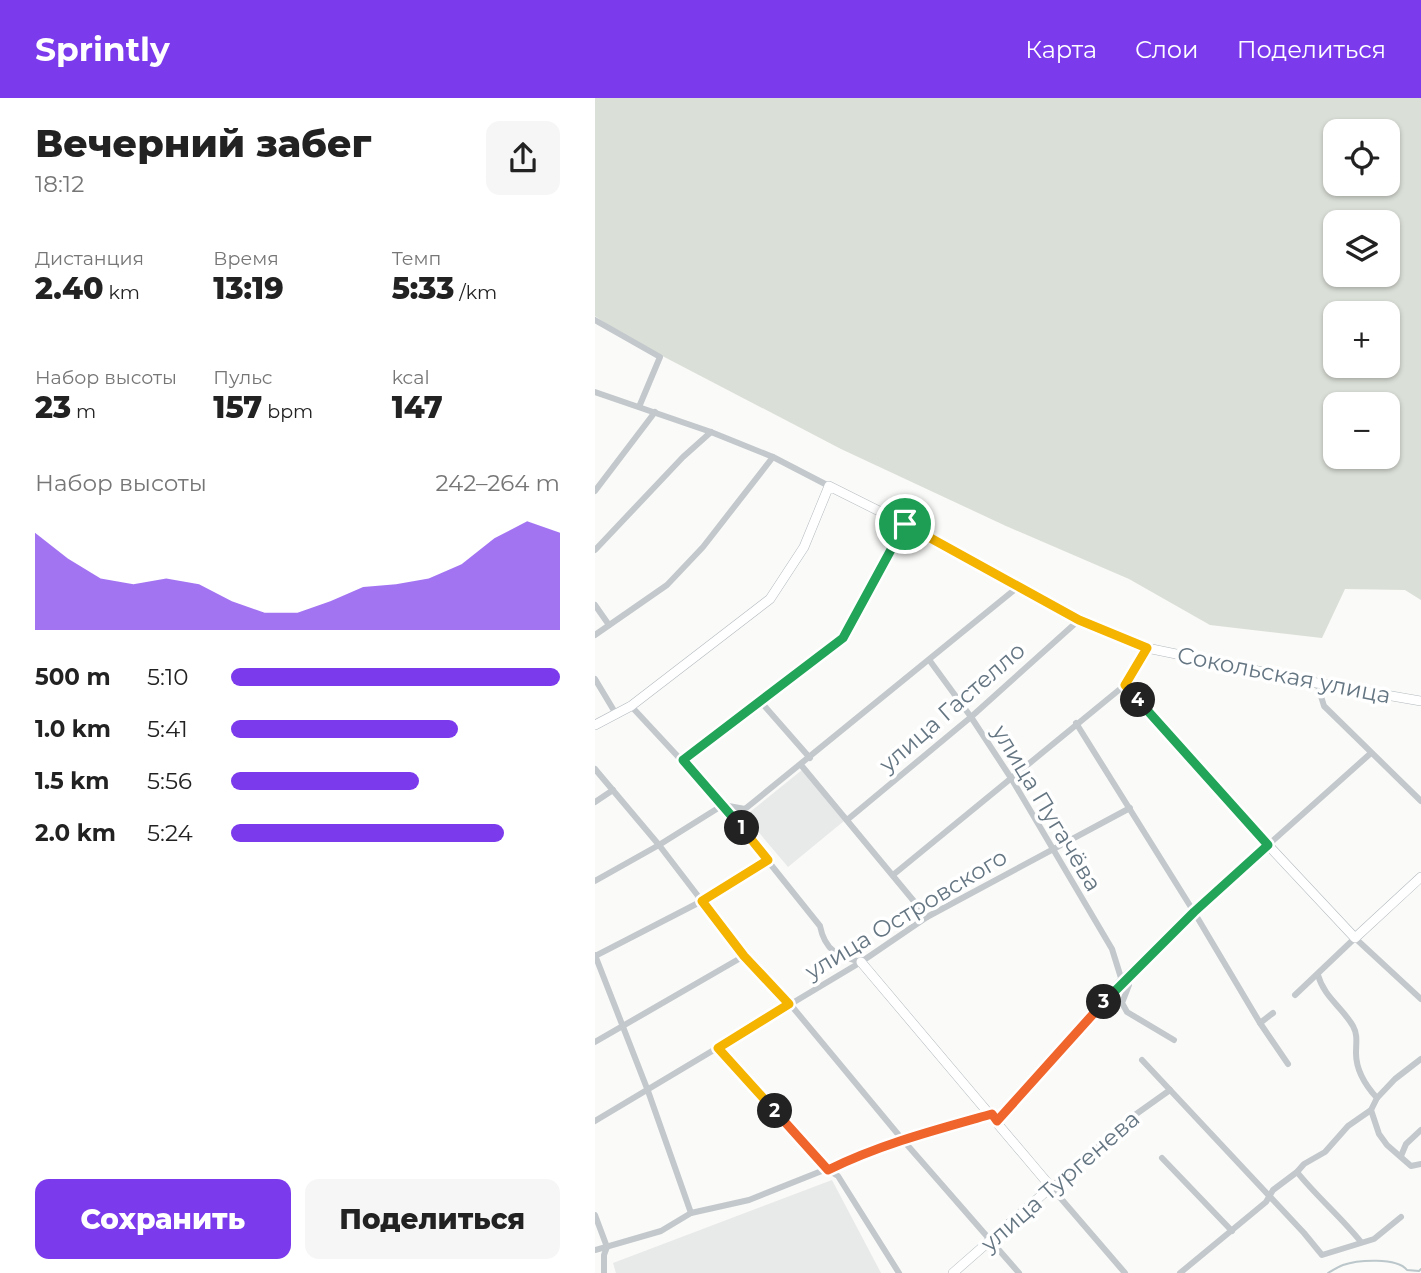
<!DOCTYPE html>
<html lang="ru">
<head>
<meta charset="utf-8">
<style>
  :root { --surface:#fff; --page:#f6f6f6; --text:#222; --muted:#767676; --accent:#7c3aed }
  body { margin:0; font-family:Montserrat,sans-serif; background:var(--page); color:var(--text); height:100vh; display:flex; flex-direction:column; font-size:26px; white-space:nowrap }
  * { box-sizing:border-box; margin:0 }
  p { font-size:23px; color:var(--muted) }
  .icon { flex:none; width:38px; height:38px; fill:none; stroke:currentColor; stroke-width:2; stroke-linecap:round; stroke-linejoin:round }
  .map { position:relative; flex:1; overflow:hidden }
  .sheet { display:flex; flex-direction:column; background:var(--surface); width:595px }
  .sheet>* { flex:none }
  .buttons { position:absolute; left:728px; top:21px; display:grid; gap:14px }
  .buttons a { display:grid; place-items:center; width:77px; height:77px; border-radius:14px; background:var(--surface); box-shadow:0 2px 5px #0004; font-size:35px }
  .pin { position:absolute; display:grid; place-items:center; width:60px; height:60px; color:#fff; margin:-30px; border:4px solid #fff; border-radius:50%; box-shadow:0 2px 7px #0007 }
  .km { position:absolute; width:35px; height:35px; margin:-18px; border-radius:50%; background:#222; color:#fff; font-size:19px; line-height:35px; text-align:center }
  .round { display:grid; place-items:center; flex:none; width:74px; height:74px; border-radius:14px; background:var(--page) }
  .headline { display:flex; align-items:center; justify-content:space-between; height:119px; padding:0 35px }
  h1 { font-size:38px; font-weight:800; line-height:52px }
  .figures { display:grid; grid-template-columns:repeat(3,1fr); gap:10px; height:119px; padding:7px 35px }
  .figures div { display:grid; align-content:center }
  .figures b { font-size:30px; font-weight:800 }
  .figures small { font-size:19px; font-weight:400 }
  .figures p { font-size:19px }
  .chart { height:196px; padding:14px 35px }
  .chart p { display:flex; justify-content:space-between }
  .chart svg { width:100%; height:126px; margin-top:7px; fill:var(--accent); opacity:.7 }
  .primary-button { display:flex; gap:14px; margin-top:auto; padding:14px 35px }
  .primary-button a { flex:1; height:80px; border-radius:14px; background:var(--accent); color:#fff; font-size:28px; font-weight:800; line-height:80px; text-align:center }
  .primary-button a+a { background:var(--page); color:var(--text) }
  ul { padding:0 35px; list-style:none; font-size:23px }
  li { display:grid; grid-template-columns:112px 84px 1fr; align-items:center; height:52px }
  li i { height:18px; border-radius:9px; background:var(--accent) }
  header { display:flex; align-items:center; gap:42px; box-sizing:border-box; height:98px; padding:0 35px; background:var(--accent); color:#fff }
  header strong { font-size:33px }
  nav { display:flex; gap:38px; margin-inline-start:auto; font-size:24px }
  main { display:flex; flex:1; min-height:0 }
  .map>svg:first-child { display:block }
</style>
</head>
<body>
<header>
<strong>Sprintly</strong>
<nav><a>Карта</a><a>Слои</a><a>Поделиться</a></nav>
</header>
<main>
<section class="sheet">
<div class="headline"><div><h1>Вечерний забег</h1><p>18:12</p></div><a class="round"><svg class="icon" aria-label="share" viewBox="0 0 24 24"><path d="M12 15V3M7 8l5-5 5 5M5 13v7h14v-7"/></svg></a></div>
<div class="figures">
<div><p>Дистанция</p><b>2.40<small> km</small></b></div>
<div><p>Время</p><b>13:19</b></div>
<div><p>Темп</p><b>5:33<small> /km</small></b></div>
</div>
<div class="figures">
<div><p>Набор высоты</p><b>23<small> m</small></b></div>
<div><p>Пульс</p><b>157<small> bpm</small></b></div>
<div><p>kcal</p><b>147</b></div>
</div>
<div class="chart"><p><span>Набор высоты</span>242–264 m</p>
<svg viewBox="0 0 160 44" preserveAspectRatio="none"><path d="M0 44V10L10 19L20 26L30 28L40 26L50 28L60 34L70 38L80 38L90 34L100 29L110 28L120 26L130 21L140 12L150 6L160 10V44z"/></svg>
</div>
<ul>
<li><b>500 m</b>5:10<i style="width:100%"></i></li>
<li><b>1.0 km</b>5:41<i style="width:69%"></i></li>
<li><b>1.5 km</b>5:56<i style="width:57%"></i></li>
<li><b>2.0 km</b>5:24<i style="width:83%"></i></li>
</ul>
<div class="primary-button"><a>Сохранить</a><a>Поделиться</a></div>
</section>
<div class="map">
<svg width="826" height="1175" viewBox="0 0 826 1175">
  <rect width="100%" height="100%" fill="#fafaf8"/>
  <!-- built -->
  <g fill="#e8e9e9">
    <path d="M 207,672 L 249,723 L 193,769 L 150,718 Z"/>
    <path d="M 237,1082 L 286,1175 L 21,1175 L 18,1165 Z"/>
  </g>
  <!-- green -->
  <path fill="#dadfd7" fill-rule="evenodd" d="M 0,0 L 826,0 L 826,502 L 810,492 L 750,491 L 727,540 L 615,527 L 534,481 L 411,428 L 246,351 L 31,239 L 0,218 ZM 740,33 L 793,33 L 793,86 L 740,86 ZM 740,124 L 793,124 L 793,177 L 740,177 ZM 740,215 L 793,215 L 793,268 L 740,268 ZM 740,306 L 793,306 L 793,359 L 740,359 Z"/>
  <g fill="none" stroke-linecap="round" stroke-linejoin="round">
    <!-- stream -->
    <path stroke="#bbc7cb" stroke-width="2" d="M 733,1175 C 738,1172 743,1169 748,1167 C 762,1162 802,1159 812,1172 L 824,1173 L 826,1171"/>
    <defs>
      <g id="secondary">
        <path d="M 0,627 L 36,608 L 175,501 L 209,449 L 234,388 L 310,426 L 484,522 L 552,550 L 722,585 L 826,603"/>
        <path d="M 266,864 L 456,1089 L 358,1175"/>
        <path d="M 403,1023 L 527,883 L 599,814 L 673,747 L 760,840 L 826,779"/>
      </g>
    </defs>
    <!-- secondary casing -->
    <use href="#secondary" stroke="#b3babf" stroke-width="10"/>
    <!-- street -->
    <g stroke="#c3c8cc" stroke-width="6">
      <path d="M 0,222 L 65,259 L 44,309"/>
      <path d="M 0,294 L 116,334 L 178,359 L 234,388"/>
      <path d="M 0,393 L 60,314"/>
      <path d="M 0,452 L 88,359 L 116,334"/>
      <path d="M 0,507 L 14,527"/>
      <path d="M 0,537 L 72,487 L 108,449 L 178,359"/>
      <path d="M 335,563 L 376,619 L 416,680 L 517,851 L 527,883"/>
      <path d="M 0,581 L 21,616"/>
      <path d="M 722,585 L 729,608 L 826,703"/>
      <path d="M 530,587 L 673,747 L 776,655"/>
      <path d="M 165,603 L 215,660"/>
      <path d="M 36,608 L 128,707 L 225,828 C 230,853 243,858 266,864"/>
      <path d="M 481,625 L 599,814 L 665,925 L 693,966"/>
      <path d="M 88,661 L 248,540 L 310,426"/>
      <path d="M 206,667 L 332,819"/>
      <path d="M 0,671 L 64,747 L 149,858 L 195,906 L 307,1041 L 424,1175"/>
      <path d="M 0,704 L 18,692"/>
      <path d="M 252,722 L 376,619 L 484,522"/>
      <path d="M 298,777 L 530,587 L 552,550"/>
      <path d="M 0,783 L 64,747 L 128,707 L 150,711 L 424,488"/>
      <path d="M 0,857 L 53,993 L 96,1115"/>
      <path d="M 0,858 L 107,803 L 173,762"/>
      <path d="M 534,876 L 534,887 L 527,905 L 532,914 L 579,942"/>
      <path d="M 723,877 C 729,899 747,909 758,928 C 763,937 761,945 761,955 C 761,973 770,987 782,1000"/>
      <path d="M 700,897 L 760,840 L 826,901"/>
      <path d="M 665,925 L 678,915"/>
      <path d="M 0,944 L 149,858"/>
      <path d="M 123,950 L 233,1072 L 243,1078 L 304,1175"/>
      <path d="M 547,962 L 709,1135 L 727,1157 L 779,1141 L 806,1119"/>
      <path d="M 776,1012 L 784,1036 L 792,1047 L 816,1068 L 826,1066"/>
      <path d="M 0,1023 L 266,864 L 332,819 L 535,710"/>
      <path d="M 806,1058 L 811,1046 L 826,1032"/>
      <path d="M 567,1060 L 637,1133"/>
      <path d="M 702,1074 C 722,1099 746,1119 766,1144"/>
      <path d="M 0,1117 L 12,1149 L 9,1157 L 9,1175"/>
      <path d="M 0,1152 L 66,1133 L 96,1115 L 154,1102 L 307,1041 L 397,1016"/>
      <path d="M 530,1175 L 456,1089 L 537,1019 L 575,992"/>
      <path d="M 585,1175 L 671,1104 L 678,1092 L 702,1074 L 709,1066 L 730,1054 L 753,1028 L 776,1012 L 782,1000 L 800,981 L 826,961"/>
    </g>
    <!-- secondary -->
    <use href="#secondary" stroke="#fff" stroke-width="9"/>
  </g>
  <g fill="none" stroke-linecap="round" stroke-linejoin="round">
    <defs>
      <path id="split-1" d="M 147,730 L 88,662 L 248,540 L 310,426"/>
      <path id="split-2" d="M 147,730 L 173,762 L 107,803 L 149,858 L 194,906 L 123,950 L 180,1013"/>
      <path id="split-3" d="M 180,1013 L 233,1072 C 286,1046 340,1032 397,1016 L 402,1023 L 509,904"/>
      <path id="split-4" d="M 509,904 L 599,814 L 673,747 L 543,602"/>
      <path id="split-5" d="M 310,426 L 484,522 L 552,550 L 530,587 L 543,602"/>
    </defs>
    <!-- split-1 casing -->
    <use href="#split-1" stroke="#fff" stroke-width="14"/>
    <!-- split-2 casing -->
    <use href="#split-2" stroke="#fff" stroke-width="14"/>
    <!-- split-3 casing -->
    <use href="#split-3" stroke="#fff" stroke-width="14"/>
    <!-- split-4 casing -->
    <use href="#split-4" stroke="#fff" stroke-width="14"/>
    <!-- split-5 casing -->
    <use href="#split-5" stroke="#fff" stroke-width="14"/>
    <!-- split-1 -->
    <use href="#split-1" stroke="#22a559" stroke-width="9"/>
    <!-- split-2 -->
    <use href="#split-2" stroke="#f5b400" stroke-width="9"/>
    <!-- split-3 -->
    <use href="#split-3" stroke="#f0652b" stroke-width="9"/>
    <!-- split-4 -->
    <use href="#split-4" stroke="#22a559" stroke-width="9"/>
    <!-- split-5 -->
    <use href="#split-5" stroke="#f5b400" stroke-width="9"/>
  </g>
  <g text-anchor="middle" dominant-baseline="central" stroke-width="7" stroke-linejoin="round" paint-order="stroke">
    <!-- street labels -->
    <g font-size="23" fill="#657683" stroke="#fff">
      <text transform="translate(689 577) rotate(11)">Сокольская улица</text>
      <text transform="translate(357 609) rotate(-41)">улица Гастелло</text>
      <text transform="translate(452 710) rotate(59)">улица Пугачёва</text>
      <text transform="translate(311 816) rotate(-31)">улица Островского</text>
      <text transform="translate(465 1083) rotate(-41)">улица Тургенева</text>
    </g>
  </g>
</svg>
<div class="buttons">
<a><svg class="icon" aria-label="locate" viewBox="0 0 24 24"><circle cx="12" cy="12" r="6"/><path d="M12 2v4M12 18v4M2 12h4M18 12h4"/></svg></a>
<a><svg class="icon" aria-label="layers" viewBox="0 0 24 24"><path d="M12 4l9 5-9 5-9-5zM3 14l9 5 9-5"/></svg></a>
<a>+</a>
<a>−</a>
</div>
<div class="pin" style="left:310px;top:426px;background:#1e9e55"><svg class="icon" aria-label="arrive" viewBox="0 0 24 24"><path d="M6 21V4h12l-3 4 3 4H6"/></svg></div>
<b class="km" style="left:147px;top:730px">1</b>
<b class="km" style="left:180px;top:1013px">2</b>
<b class="km" style="left:509px;top:904px">3</b>
<b class="km" style="left:543px;top:602px">4</b>
</div>
</main>
</body>
</html>
